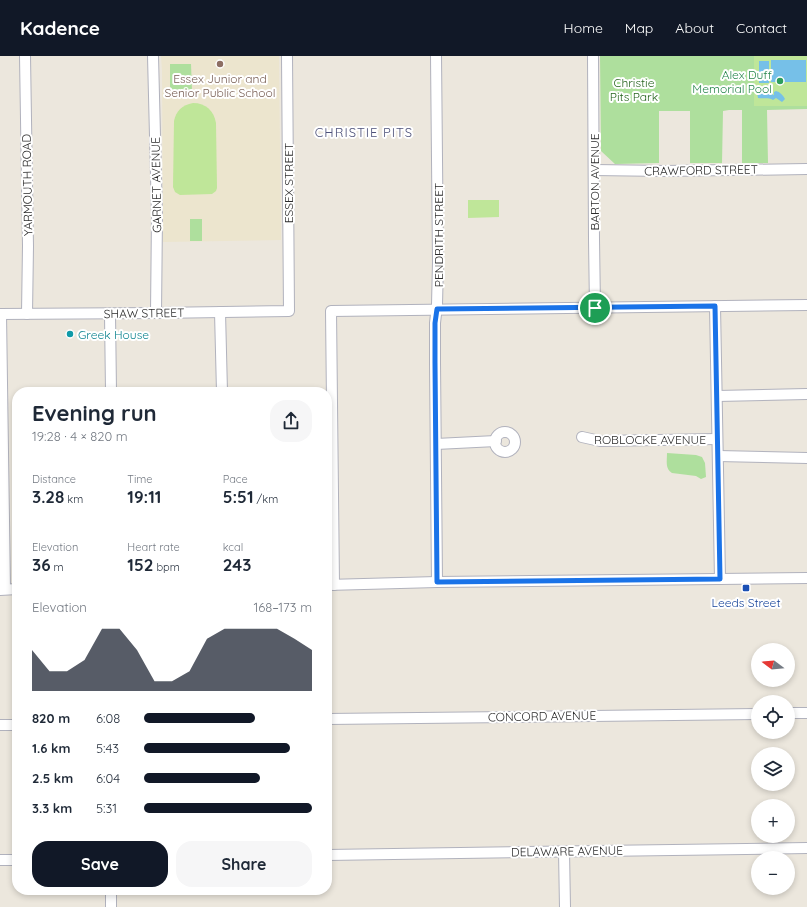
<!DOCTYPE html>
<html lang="en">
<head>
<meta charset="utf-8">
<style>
  :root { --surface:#fff; --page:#f6f6f7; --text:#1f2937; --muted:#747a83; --accent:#111827 }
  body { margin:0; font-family:Quicksand,sans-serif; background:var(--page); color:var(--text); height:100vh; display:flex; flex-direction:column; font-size:15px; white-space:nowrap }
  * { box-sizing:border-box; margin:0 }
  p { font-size:13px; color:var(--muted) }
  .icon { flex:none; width:22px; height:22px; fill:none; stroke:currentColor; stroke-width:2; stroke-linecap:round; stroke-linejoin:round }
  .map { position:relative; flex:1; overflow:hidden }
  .drawer { position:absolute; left:12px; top:331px; width:320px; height:508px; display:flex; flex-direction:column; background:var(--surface); border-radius:16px; box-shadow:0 2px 6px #0003 }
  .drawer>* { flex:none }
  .needle { width:26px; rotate:286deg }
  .tools { position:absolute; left:751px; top:587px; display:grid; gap:8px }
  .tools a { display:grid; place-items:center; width:44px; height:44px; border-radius:50%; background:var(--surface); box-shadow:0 2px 6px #0003; font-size:20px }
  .pin { position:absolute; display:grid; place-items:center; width:34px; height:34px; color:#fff; margin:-17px; border:2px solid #fff; border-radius:50%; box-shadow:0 1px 4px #0007 }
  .round { display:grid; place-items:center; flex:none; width:42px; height:42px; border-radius:16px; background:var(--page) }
  .summary { display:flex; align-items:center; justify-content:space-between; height:68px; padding:0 20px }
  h1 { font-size:22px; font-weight:800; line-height:30px }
  .metrics { display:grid; grid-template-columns:repeat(3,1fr); gap:6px; height:68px; padding:4px 20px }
  .metrics div { display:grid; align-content:center }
  .metrics b { font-size:17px; font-weight:800 }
  .metrics small { font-size:11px; font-weight:400 }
  .metrics p { font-size:11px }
  .chart { height:112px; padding:8px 20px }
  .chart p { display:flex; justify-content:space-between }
  .chart svg { width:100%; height:72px; margin-top:4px; fill:var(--accent); opacity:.7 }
  .cta { display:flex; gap:8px; margin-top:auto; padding:8px 20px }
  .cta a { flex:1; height:46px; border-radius:16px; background:var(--accent); color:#fff; font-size:16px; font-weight:800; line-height:46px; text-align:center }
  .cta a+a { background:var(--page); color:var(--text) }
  ul { padding:0 20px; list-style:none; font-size:13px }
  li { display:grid; grid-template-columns:64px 48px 1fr; align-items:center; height:30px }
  li i { height:10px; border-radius:5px; background:var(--accent) }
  header { display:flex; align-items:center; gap:24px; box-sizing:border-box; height:56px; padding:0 20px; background:var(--accent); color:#fff }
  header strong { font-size:19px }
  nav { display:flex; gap:22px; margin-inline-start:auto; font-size:14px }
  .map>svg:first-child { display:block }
</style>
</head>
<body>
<header>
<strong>Kadence</strong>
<nav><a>Home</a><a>Map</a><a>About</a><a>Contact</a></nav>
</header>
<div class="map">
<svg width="807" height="851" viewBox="0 0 807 851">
  <rect width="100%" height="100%" fill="#ece7dd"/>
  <!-- education -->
  <path fill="#ece5ce" d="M 161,0 L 279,0 L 281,184 L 163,186 L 162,15 Z"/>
  <!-- green -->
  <g fill="#aedf9d">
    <path d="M 600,0 L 807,0 L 807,53 L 767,54 L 768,107 L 742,107 L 742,54 L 729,54 L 723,55 L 722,107 L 690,107 L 690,55 L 659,55 L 659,107 L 615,108 L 601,95 Z"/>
    <path d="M 170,8 L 191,8 L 192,35 L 170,35 Z"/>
    <rect x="190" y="163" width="12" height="22"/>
    <path d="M 667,397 L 696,399 L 702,401 L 705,407 L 706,421 L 701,423 L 696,420 L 672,417 C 665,413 667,405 667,397 Z"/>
  </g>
  <!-- pitch -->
  <g fill="#bfe699">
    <rect x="754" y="0" width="53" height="50"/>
    <path d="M 193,47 C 206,47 214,55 216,67 L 217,132 L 216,135 L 212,138 L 180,139 L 175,136 L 173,131 L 174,65 C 176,55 182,49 193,47 Z"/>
    <path d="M 468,144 L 499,144 L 499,161 L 468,162 Z"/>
  </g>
  <!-- water -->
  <g fill="#76c0e8">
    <rect x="771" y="4" width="35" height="22"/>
    <rect x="759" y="5" width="10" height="22"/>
    <path d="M 776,35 C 780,36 783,39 785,43 L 782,46 L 776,42 L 773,44 C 768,41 763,43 758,42 L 757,36 L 772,36 L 773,39 L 774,39 L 774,36 Z"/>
  </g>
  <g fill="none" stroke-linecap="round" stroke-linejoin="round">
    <defs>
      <g id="minor">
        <path d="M 25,0 L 28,190 L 27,258"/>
        <path d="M 153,0 L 157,160 L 156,257"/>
        <path d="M 436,0 L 438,206 L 437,249 L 435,267 L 435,307 L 437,526"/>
        <path d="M 593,0 L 594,183 L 595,252"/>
        <path d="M 594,114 L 665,115 L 807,113"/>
        <path d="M 715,250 L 720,523"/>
        <path d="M 220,256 L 222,336"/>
        <path d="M 0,258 L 156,257 L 289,255 L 287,0"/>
        <path d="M 1,258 L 5,533"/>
        <path d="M 110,258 L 111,336"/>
        <path d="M 717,340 L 807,338"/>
        <circle cx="505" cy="386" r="10"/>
        <path d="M 582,381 L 600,385 L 717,383"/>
        <path d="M 436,388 L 496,385"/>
        <path d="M 718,400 L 807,402"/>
        <path d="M 327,529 L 437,526 L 807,522"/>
        <path d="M 334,529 L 331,255 L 807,249"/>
        <path d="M 0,534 L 17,533"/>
        <path d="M 788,657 L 807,657"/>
        <path d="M 327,663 L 758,658"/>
        <path d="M 0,669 L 17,669"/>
        <path d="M 564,795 L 565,851"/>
        <path d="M 327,799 L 807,792"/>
        <path d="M 0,804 L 17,804"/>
        <path d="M 111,834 L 111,851"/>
      </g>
    </defs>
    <!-- minor casing -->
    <use href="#minor" stroke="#b1b2bd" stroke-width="12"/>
    <!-- minor -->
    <use href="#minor" stroke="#fff" stroke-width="10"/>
  </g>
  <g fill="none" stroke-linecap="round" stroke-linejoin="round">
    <defs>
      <path id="route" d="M 715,250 L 720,523 L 437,526 L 435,307 L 435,267 L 437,253 Z"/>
    </defs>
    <!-- route casing -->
    <use href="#route" stroke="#fff" stroke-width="8"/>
    <!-- route -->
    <use href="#route" stroke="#1a73e8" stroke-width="5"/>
  </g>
  <!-- markers -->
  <circle fill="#8d6e63" stroke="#fff" stroke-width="1.5" cx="220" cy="8" r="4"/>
  <circle fill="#2e9e5b" stroke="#fff" stroke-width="1.5" cx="780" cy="25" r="4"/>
  <circle fill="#0f9aa8" stroke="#fff" stroke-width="1.5" cx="70" cy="278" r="4"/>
  <rect fill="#1a4fb4" stroke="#fff" stroke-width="1.5" x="742" y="528" width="8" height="8" rx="2"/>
  <g text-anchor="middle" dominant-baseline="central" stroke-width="4" stroke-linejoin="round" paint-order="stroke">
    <!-- leisure labels -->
    <g font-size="12" fill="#27864d" stroke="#fff" text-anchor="end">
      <text x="772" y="18">Alex Duff<tspan x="772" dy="14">Memorial Pool</tspan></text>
    </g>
    <!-- education labels -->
    <g font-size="12" fill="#785e54" stroke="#fff">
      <text x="220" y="22">Essex Junior and<tspan x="220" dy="14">Senior Public School</tspan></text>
    </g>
    <!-- park labels -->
    <g font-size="12" fill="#26641e" stroke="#fff">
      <text x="634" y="26">Christie<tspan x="634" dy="14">Pits Park</tspan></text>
    </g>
    <!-- street labels -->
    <g font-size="12" fill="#2b2b2b" stroke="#fff">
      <text transform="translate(701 114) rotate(-1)">CRAWFORD STREET</text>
      <text transform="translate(594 126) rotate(-90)">BARTON AVENUE</text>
      <text transform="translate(288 127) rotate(-90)">ESSEX STREET</text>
      <text transform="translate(27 129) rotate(-91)">YARMOUTH ROAD</text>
      <text transform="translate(156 129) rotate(-91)">GARNET AVENUE</text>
      <text transform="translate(438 179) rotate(-90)">PENDRITH STREET</text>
      <text transform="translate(144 257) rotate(-1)">SHAW STREET</text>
      <text x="650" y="383">ROBLOCKE AVENUE</text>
      <text transform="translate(542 660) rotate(-1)">CONCORD AVENUE</text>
      <text transform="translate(567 795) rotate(-1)">DELAWARE AVENUE</text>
    </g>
    <!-- culture labels -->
    <g font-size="12" fill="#0d838f" stroke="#fff" text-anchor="start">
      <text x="78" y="278">Greek House</text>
    </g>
    <!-- transit labels -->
    <g font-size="12" fill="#164399" stroke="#fff">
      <text x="746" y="546">Leeds Street</text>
    </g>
    <!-- neighbourhood labels -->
    <g font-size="13" letter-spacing="1" fill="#4d5179" stroke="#fff">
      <text x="364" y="76">CHRISTIE PITS</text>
    </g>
  </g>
</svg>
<div class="tools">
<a><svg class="needle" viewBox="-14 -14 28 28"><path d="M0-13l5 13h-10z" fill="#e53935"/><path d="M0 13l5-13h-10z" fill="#747a83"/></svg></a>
<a><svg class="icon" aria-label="locate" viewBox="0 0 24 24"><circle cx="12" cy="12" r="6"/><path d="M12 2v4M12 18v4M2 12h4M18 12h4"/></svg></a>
<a><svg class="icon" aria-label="layers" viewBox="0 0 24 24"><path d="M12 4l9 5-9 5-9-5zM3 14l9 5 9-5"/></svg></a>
<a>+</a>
<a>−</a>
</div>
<div class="pin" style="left:595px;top:252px;background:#1e9e55"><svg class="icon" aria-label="arrive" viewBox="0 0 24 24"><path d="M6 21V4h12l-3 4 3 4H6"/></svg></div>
<section class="drawer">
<div class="summary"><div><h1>Evening run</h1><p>19:28 · 4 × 820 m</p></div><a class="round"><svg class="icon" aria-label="share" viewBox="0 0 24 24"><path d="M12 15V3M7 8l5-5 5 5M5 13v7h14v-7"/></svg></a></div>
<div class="metrics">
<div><p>Distance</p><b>3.28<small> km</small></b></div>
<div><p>Time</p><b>19:11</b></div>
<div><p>Pace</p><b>5:51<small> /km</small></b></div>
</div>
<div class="metrics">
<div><p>Elevation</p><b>36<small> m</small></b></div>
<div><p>Heart rate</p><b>152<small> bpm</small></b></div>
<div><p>kcal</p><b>243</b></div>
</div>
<div class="chart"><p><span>Elevation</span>168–173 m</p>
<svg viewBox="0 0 160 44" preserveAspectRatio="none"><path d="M0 44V19L10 32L20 32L30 25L40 6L50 6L60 19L70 38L80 38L90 32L100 12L110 6L120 6L130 6L140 6L150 12L160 19V44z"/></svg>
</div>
<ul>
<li><b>820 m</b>6:08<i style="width:66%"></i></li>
<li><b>1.6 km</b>5:43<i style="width:87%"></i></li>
<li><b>2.5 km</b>6:04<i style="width:69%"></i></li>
<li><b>3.3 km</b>5:31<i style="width:100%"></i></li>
</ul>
<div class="cta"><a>Save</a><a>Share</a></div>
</section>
</div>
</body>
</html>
